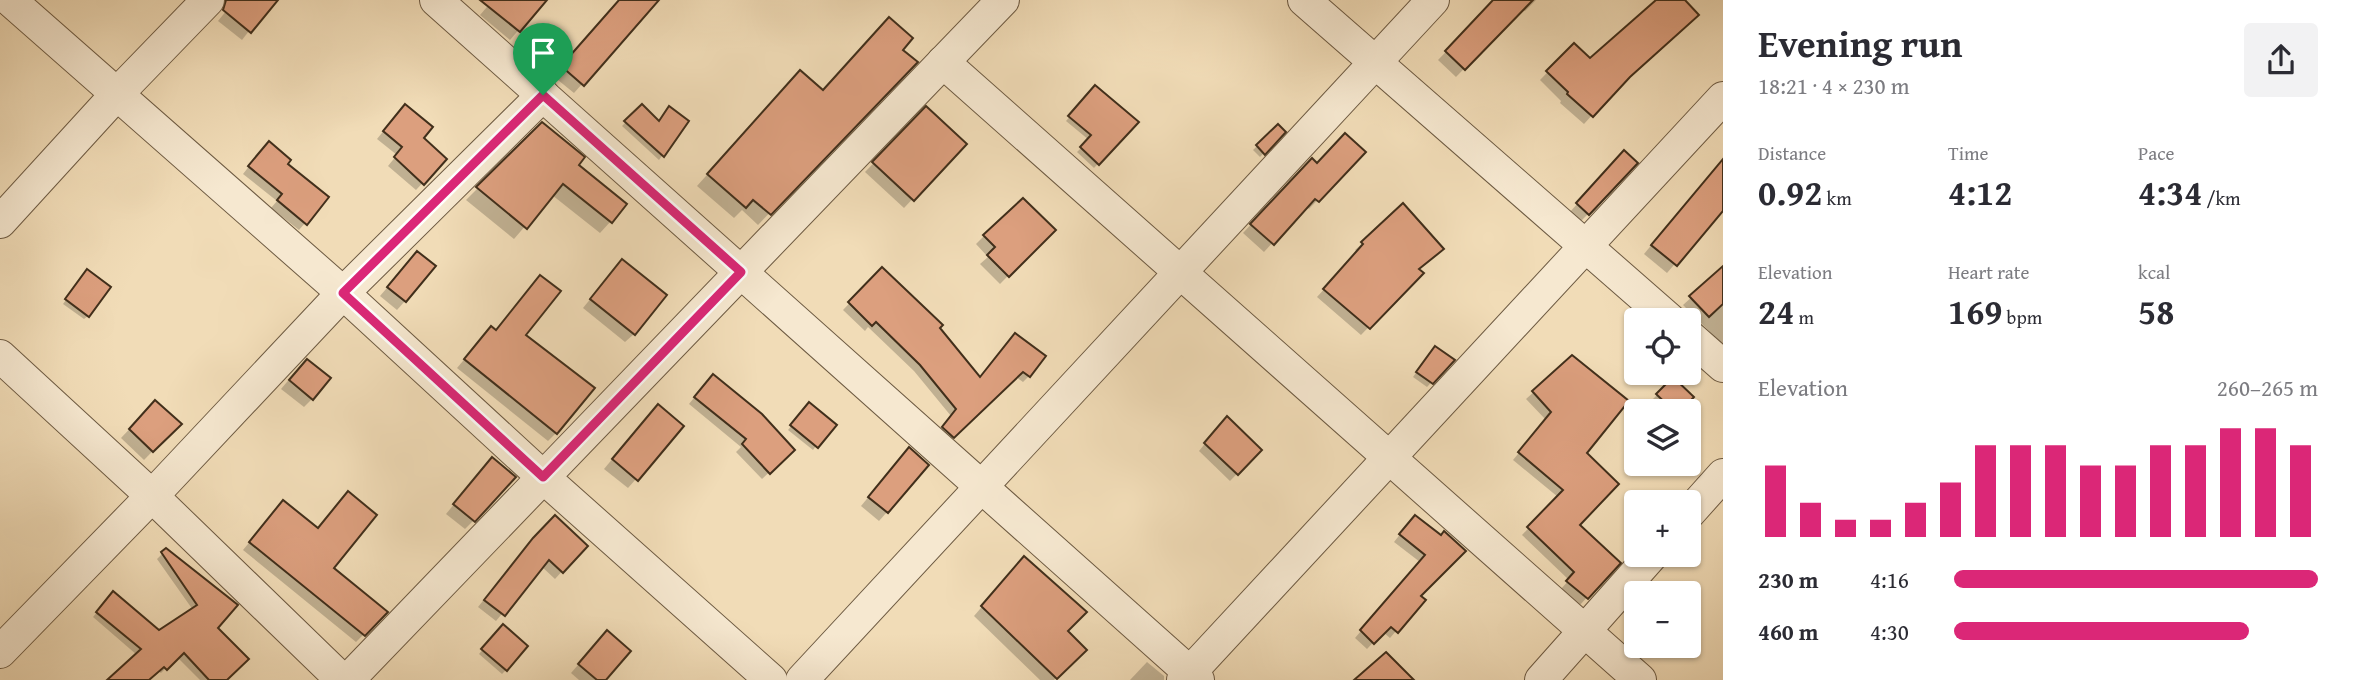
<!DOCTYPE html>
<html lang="en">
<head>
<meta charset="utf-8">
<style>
  :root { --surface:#fff; --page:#f2f2f3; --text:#2b2b33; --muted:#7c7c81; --accent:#db2777 }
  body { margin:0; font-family:"Gentium Book Plus",serif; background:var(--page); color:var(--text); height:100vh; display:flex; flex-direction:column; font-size:26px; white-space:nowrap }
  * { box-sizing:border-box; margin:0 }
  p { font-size:23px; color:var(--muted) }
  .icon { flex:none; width:38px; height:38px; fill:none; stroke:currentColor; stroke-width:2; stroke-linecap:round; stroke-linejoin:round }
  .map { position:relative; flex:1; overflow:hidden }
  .drawer { display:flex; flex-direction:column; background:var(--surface); width:630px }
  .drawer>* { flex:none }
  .fabs { position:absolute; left:1624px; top:308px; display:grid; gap:14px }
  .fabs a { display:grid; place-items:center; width:77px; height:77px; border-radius:7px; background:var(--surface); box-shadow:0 2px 5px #0004; font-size:35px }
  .pin { position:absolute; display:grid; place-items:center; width:60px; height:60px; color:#fff; margin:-72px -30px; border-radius:50% 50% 50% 0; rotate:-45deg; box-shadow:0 0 7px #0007 }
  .pin .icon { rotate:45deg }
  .round { display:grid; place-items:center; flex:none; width:74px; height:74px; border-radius:7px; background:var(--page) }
  .head { display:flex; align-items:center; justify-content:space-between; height:119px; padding:0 35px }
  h1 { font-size:38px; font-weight:700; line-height:52px }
  .stats { display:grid; grid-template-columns:repeat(3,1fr); gap:10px; height:119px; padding:7px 35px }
  .stats div { display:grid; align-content:center }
  .stats b { font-size:35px; font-weight:700 }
  .stats small { font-size:19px; font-weight:400 }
  .stats p { font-size:19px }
  .chart { height:196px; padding:14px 35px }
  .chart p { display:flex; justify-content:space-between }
  .chart svg { width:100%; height:126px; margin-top:7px; stroke:var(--accent); stroke-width:6 }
  ul { padding:0 35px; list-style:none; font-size:23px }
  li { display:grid; grid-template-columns:112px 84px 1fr; align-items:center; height:52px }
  li i { height:18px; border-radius:9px; background:var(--accent) }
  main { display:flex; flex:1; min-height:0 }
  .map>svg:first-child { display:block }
</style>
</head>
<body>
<main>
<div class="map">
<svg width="1723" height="680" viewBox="0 0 1723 680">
  <rect width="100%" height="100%" fill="#f1dcb7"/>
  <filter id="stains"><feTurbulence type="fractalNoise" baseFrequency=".00286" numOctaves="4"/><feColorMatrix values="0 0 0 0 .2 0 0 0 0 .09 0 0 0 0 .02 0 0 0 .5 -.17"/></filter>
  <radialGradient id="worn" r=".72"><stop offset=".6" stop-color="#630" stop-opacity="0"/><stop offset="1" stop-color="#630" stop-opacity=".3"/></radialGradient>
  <!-- shadow -->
  <g fill="#0003">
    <path d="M 235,0 L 273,0 L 242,40 L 218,21 Z"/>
    <path d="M 493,0 L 544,0 L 510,40 L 480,15 Z"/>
    <path d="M 621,0 L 656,1 L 574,93 L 553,76 Z"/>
    <path d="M 1496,0 L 1536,0 L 1525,11 L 1522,9 L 1456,77 L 1438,60 Z"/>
    <path d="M 1658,0 L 1683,0 L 1624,80 L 1584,124 L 1560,103 L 1561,101 L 1540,80 L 1574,45 L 1590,61 Z"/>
    <path d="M 900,50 L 915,62 L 758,225 L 742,210 L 734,218 L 697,186 L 789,83 L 822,92 Z"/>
    <path d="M 1096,87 L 1137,122 L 1094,168 L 1077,152 L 1089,140 L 1066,121 Z"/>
    <path d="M 642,106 L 658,123 L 687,121 L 659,160 L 622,126 Z"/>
    <path d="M 926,109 L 964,144 L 904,208 L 865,172 Z"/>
    <path d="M 398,113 L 445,159 L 416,190 L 388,166 L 397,155 L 377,139 Z"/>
    <path d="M 542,124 L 576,165 L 611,221 L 600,233 L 552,195 L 514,239 L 466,200 Z"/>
    <path d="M 1278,126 L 1283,132 L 1260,157 L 1253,150 Z"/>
    <path d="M 262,150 L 285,165 L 305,223 L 299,230 L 271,208 L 277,201 L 243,174 Z"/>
    <path d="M 1363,152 L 1309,209 L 1306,206 L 1264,252 L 1243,233 L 1303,169 Z"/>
    <path d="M 1723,159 L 1723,208 L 1667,273 L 1644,254 Z"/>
    <path d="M 1616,161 L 1588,214 L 1580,222 L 1569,213 Z"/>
    <path d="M 1403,206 L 1417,270 L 1421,273 L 1361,335 L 1317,297 L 1358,252 L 1355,250 Z"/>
    <path d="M 1053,230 L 1000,284 L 980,264 L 988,257 L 976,244 L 984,236 Z"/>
    <path d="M 417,253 L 405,301 L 397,310 L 380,296 Z"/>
    <path d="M 882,269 L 938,328 L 979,379 L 1009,341 L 1029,376 L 1023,382 L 1016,377 L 947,443 L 937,434 L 951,416 L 914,371 L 868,327 L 865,331 L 843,310 Z"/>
    <path d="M 614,270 L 634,334 L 625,342 L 583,308 Z"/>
    <path d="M 84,276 L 88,316 L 84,319 L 63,304 Z"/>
    <path d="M 1714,277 L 1723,287 L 1723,345 L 1683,305 Z"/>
    <path d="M 496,331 L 523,335 L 556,433 L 548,441 L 457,368 L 484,336 Z"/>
    <path d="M 1431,352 L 1452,360 L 1427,387 L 1413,377 Z"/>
    <path d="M 1572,358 L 1584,453 L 1578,525 L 1618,563 L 1580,605 L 1561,589 L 1569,580 L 1522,535 L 1558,497 L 1513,460 L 1546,420 L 1526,399 Z"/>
    <path d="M 298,369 L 312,399 L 304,407 L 281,389 Z"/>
    <path d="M 1673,379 L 1692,397 L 1679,411 L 1666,411 L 1653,399 Z"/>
    <path d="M 706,383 L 793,450 L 762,479 L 736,452 L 741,447 L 689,404 Z"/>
    <path d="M 155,402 L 179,424 L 144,460 L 121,438 Z"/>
    <path d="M 805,409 L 816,446 L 813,450 L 788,430 Z"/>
    <path d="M 649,415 L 682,427 L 628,488 L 604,469 Z"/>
    <path d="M 1220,425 L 1260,450 L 1230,481 L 1199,451 Z"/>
    <path d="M 901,458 L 887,512 L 879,521 L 861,506 Z"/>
    <path d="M 484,468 L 474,520 L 465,529 L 446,514 Z"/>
    <path d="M 276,510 L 317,529 L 332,569 L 386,612 L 356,642 L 243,550 Z"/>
    <path d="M 1409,523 L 1441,537 L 1419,596 L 1396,631 L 1390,638 L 1383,632 L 1367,649 L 1355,638 L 1420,562 L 1394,542 Z"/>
    <path d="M 585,546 L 555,579 L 541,566 L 496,621 L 478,607 L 526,547 Z"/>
    <path d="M 166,550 L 216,628 L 225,680 L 200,680 L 177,657 L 161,673 L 158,671 L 147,680 L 110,680 L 137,655 L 93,617 L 108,599 L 159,632 L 193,610 L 157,559 Z"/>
    <path d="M 1016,567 L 1065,630 L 1084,650 L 1054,680 L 1040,680 L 974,616 Z"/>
    <path d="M 503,626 L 506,670 L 502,674 L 479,654 Z"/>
    <path d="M 599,641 L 603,680 L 579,680 L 571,673 Z"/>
    <path d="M 1147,662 L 1164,676 L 1164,680 L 1130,680 Z"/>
  </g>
  <!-- building -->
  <g fill="#dc9f7e" stroke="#412f1b" stroke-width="2">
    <path d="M 226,0 L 278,0 L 251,33 L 223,10 Z"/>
    <path d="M 480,0 L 547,0 L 520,32 Z"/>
    <path d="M 619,0 L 659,0 L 584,86 L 561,66 Z"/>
    <path d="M 1493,0 L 1533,0 L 1465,70 L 1445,51 Z"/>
    <path d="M 1656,0 L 1685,0 L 1699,15 L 1630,77 L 1593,117 L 1567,94 L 1568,92 L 1546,71 L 1574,43 L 1590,58 Z"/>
    <path d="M 889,17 L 913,38 L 903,50 L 918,62 L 771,215 L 753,200 L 746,208 L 707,174 L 800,70 L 823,90 Z"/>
    <path d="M 1095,85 L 1139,122 L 1099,165 L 1080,147 L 1091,135 L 1068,116 Z"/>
    <path d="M 405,104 L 433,127 L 424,138 L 447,159 L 424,185 L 394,157 L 402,147 L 383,131 Z"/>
    <path d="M 642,104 L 659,121 L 669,106 L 689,121 L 664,157 L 624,121 Z"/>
    <path d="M 926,106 L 967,144 L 914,201 L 872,162 Z"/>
    <path d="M 542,122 L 585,157 L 579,165 L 627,204 L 612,223 L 563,184 L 527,229 L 476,187 Z"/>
    <path d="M 1278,124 L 1286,132 L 1265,155 L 1256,145 Z"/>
    <path d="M 1345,133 L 1366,152 L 1319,202 L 1315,199 L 1274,245 L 1250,224 L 1312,158 L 1317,163 Z"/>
    <path d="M 269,141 L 291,160 L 288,164 L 329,197 L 307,225 L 277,200 L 282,194 L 248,166 Z"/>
    <path d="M 1624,150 L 1638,163 L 1589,215 L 1576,203 Z"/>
    <path d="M 1723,159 L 1723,211 L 1677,266 L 1651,245 Z"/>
    <path d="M 1023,198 L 1056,230 L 1009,277 L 987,255 L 995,247 L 983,235 Z"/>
    <path d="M 1403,203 L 1444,249 L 1419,269 L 1424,273 L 1370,329 L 1323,289 L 1363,244 L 1361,242 Z"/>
    <path d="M 417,251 L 436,266 L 406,302 L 387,287 Z"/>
    <path d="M 622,259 L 667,295 L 635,335 L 590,299 Z"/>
    <path d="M 1723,266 L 1723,304 L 1709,317 L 1689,296 Z"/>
    <path d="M 882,267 L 943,325 L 940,328 L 980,377 L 1015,333 L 1046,356 L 1030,377 L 1023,372 L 954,438 L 942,427 L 956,409 L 920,365 L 876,322 L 872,326 L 848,302 Z"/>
    <path d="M 87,269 L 111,287 L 89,317 L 65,299 Z"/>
    <path d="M 540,275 L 561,291 L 526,335 L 595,388 L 557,434 L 464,359 L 491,326 L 496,330 Z"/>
    <path d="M 1435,346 L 1455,360 L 1433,384 L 1416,372 Z"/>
    <path d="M 1572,355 L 1629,401 L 1587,453 L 1619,484 L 1580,525 L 1621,563 L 1588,599 L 1566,581 L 1574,572 L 1527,527 L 1563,490 L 1518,452 L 1551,412 L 1532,391 Z"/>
    <path d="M 307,359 L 331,378 L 313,400 L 289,380 Z"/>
    <path d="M 713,374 L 762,414 L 795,450 L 770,474 L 742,444 L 746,439 L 694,397 Z"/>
    <path d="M 1673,377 L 1694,397 L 1681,411 L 1674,411 L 1656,394 Z"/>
    <path d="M 155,400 L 182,424 L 153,452 L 129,429 Z"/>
    <path d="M 809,402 L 837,425 L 818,448 L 790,425 Z"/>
    <path d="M 658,404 L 684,426 L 638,481 L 612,459 Z"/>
    <path d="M 1227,416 L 1262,450 L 1238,475 L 1204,443 Z"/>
    <path d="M 909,447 L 929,465 L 888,513 L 868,497 Z"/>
    <path d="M 492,457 L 516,477 L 475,522 L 453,504 Z"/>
    <path d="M 348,491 L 377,515 L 334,568 L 388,612 L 365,636 L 249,542 L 283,500 L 318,528 Z"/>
    <path d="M 555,515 L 588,546 L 563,573 L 549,560 L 505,616 L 484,600 L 533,538 Z"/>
    <path d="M 1415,515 L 1441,535 L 1444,531 L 1466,551 L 1421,596 L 1426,600 L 1398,633 L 1391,627 L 1374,644 L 1360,630 L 1425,555 L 1399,534 Z"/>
    <path d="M 166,548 L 238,605 L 218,628 L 249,659 L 227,680 L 209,680 L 184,653 L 167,670 L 164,667 L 149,680 L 107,680 L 141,649 L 96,612 L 113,591 L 159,630 L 197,605 L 161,552 Z"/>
    <path d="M 1024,556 L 1087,612 L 1068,631 L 1087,650 L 1057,679 L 981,606 Z"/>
    <path d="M 503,624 L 528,646 L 507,671 L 481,649 Z"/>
    <path d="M 607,630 L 631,651 L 606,680 L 597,680 L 578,664 Z"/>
    <path d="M 1386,652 L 1414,680 L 1354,680 Z"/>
  </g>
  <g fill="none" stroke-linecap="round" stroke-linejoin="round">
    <defs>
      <g id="street">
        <path d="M 10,0 L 343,293 L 543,477 L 771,680"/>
        <path d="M 436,0 L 1198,680"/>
        <path d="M 1304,0 L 1670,320"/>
        <path d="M 943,62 L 1640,680"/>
        <path d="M 0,222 L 116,95 L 208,0"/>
        <path d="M 1689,336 L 1723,366"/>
        <path d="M 0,356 L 152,496 L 342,680"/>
        <path d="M 1689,513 L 1723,475"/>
        <path d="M 0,652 L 152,496 L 343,293 L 543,95"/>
        <path d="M 348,680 L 1003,0"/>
        <path d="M 802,680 L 1433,0"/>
        <path d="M 1183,680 L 1723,98"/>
        <path d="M 1541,680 L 1652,555"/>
      </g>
    </defs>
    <!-- street casing -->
    <use href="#street" stroke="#6d5a42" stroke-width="34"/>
    <!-- street -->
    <use href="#street" stroke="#f6e8d0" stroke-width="32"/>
  </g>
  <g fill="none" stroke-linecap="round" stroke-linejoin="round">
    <defs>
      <path id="route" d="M 543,95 L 741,272 L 543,477 L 343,293 Z"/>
    </defs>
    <!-- route casing -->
    <use href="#route" stroke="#fff" stroke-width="14"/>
    <!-- route -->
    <use href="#route" stroke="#db2777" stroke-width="9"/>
  </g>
  <rect width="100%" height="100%" filter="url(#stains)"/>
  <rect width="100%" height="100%" fill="url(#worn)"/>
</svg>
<div class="fabs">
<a><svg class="icon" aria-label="locate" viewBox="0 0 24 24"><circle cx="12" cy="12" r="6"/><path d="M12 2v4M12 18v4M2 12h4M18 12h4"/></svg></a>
<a><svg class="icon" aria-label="layers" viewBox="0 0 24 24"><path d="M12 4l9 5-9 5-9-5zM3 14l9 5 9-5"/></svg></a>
<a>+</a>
<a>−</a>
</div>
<div class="pin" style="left:543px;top:95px;background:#1e9e55"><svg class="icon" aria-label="arrive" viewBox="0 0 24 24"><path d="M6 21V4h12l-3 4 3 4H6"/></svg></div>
</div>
<section class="drawer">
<div class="head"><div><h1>Evening run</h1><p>18:21 · 4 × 230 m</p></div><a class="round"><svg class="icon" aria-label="share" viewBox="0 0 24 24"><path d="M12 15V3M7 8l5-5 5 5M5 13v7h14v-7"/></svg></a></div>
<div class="stats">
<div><p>Distance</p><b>0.92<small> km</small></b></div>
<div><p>Time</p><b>4:12</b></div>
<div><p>Pace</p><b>4:34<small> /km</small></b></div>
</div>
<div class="stats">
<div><p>Elevation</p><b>24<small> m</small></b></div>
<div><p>Heart rate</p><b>169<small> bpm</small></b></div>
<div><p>kcal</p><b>58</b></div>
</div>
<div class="chart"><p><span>Elevation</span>260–265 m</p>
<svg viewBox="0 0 160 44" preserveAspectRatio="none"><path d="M5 44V19M15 44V32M25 44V38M35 44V38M45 44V32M55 44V25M65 44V12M75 44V12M85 44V12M95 44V19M105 44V19M115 44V12M125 44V12M135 44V6M145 44V6M155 44V12"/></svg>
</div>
<ul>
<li><b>230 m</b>4:16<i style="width:100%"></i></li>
<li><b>460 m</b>4:30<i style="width:81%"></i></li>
</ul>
</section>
</main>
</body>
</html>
